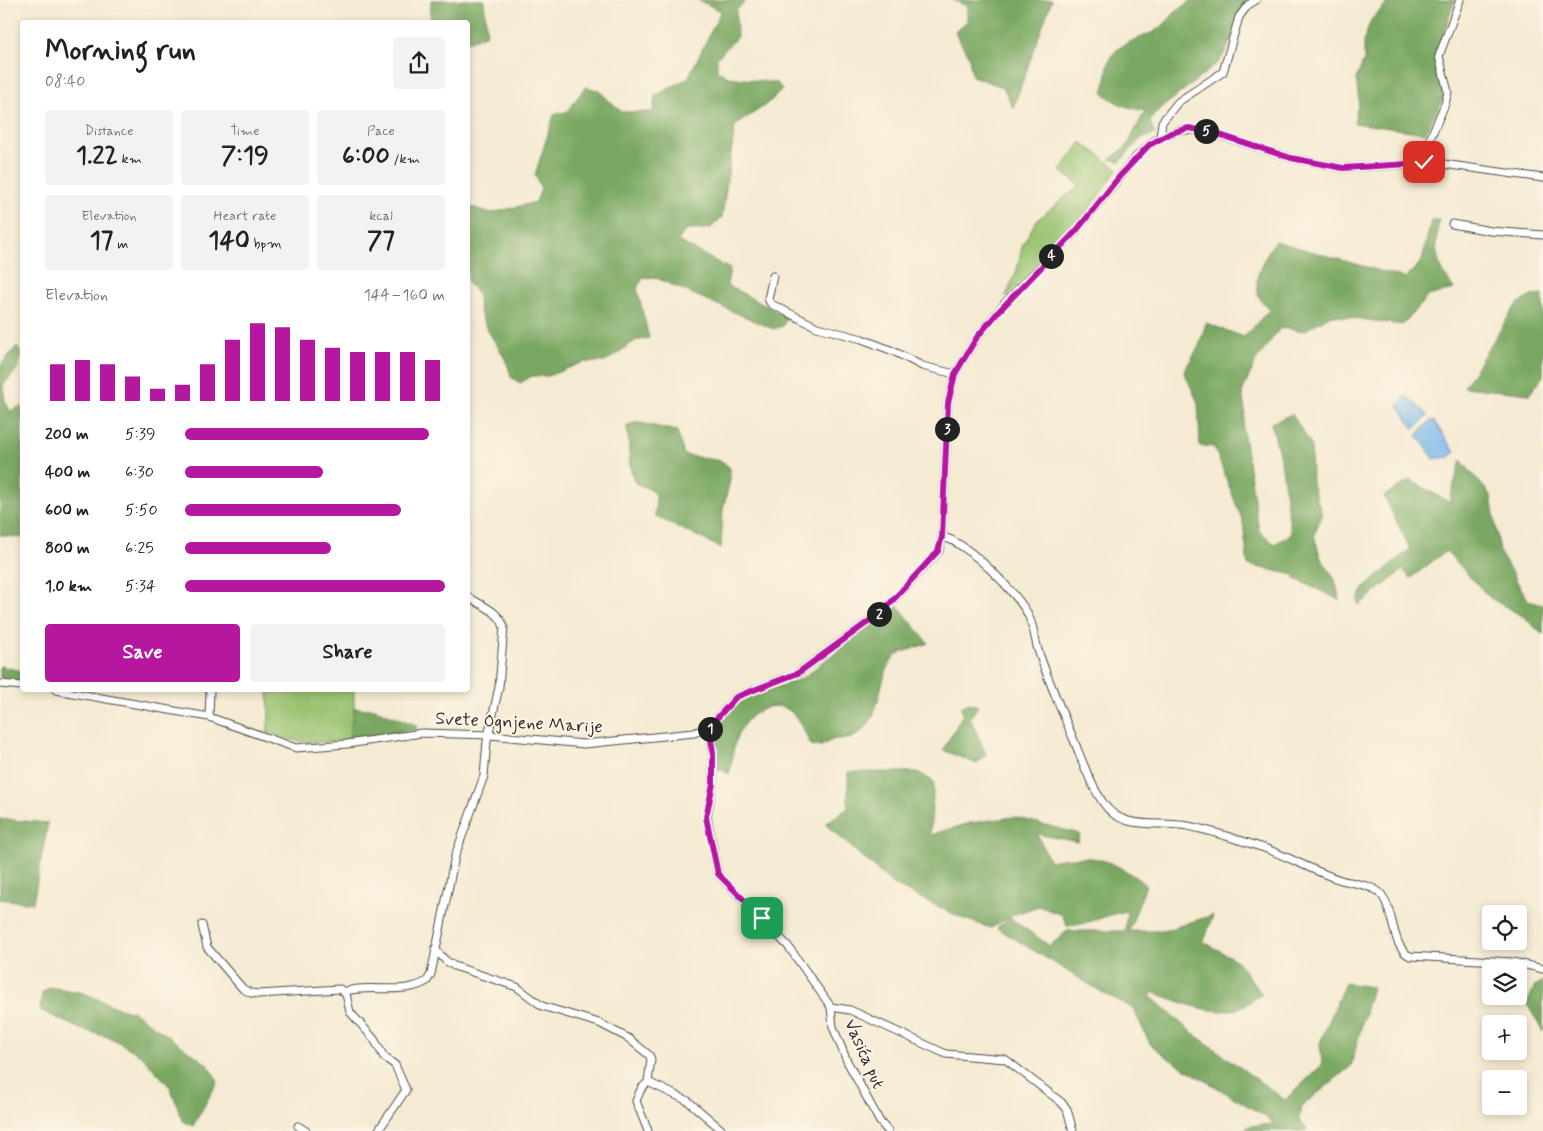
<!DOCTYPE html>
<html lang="en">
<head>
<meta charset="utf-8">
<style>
  :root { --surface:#fff; --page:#f2f2f2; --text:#222; --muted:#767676; --accent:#b5179e }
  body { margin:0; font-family:Mynerve,sans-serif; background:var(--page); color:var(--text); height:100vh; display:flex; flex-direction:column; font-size:19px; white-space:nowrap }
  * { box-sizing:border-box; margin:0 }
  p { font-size:16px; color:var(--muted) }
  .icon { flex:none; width:28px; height:28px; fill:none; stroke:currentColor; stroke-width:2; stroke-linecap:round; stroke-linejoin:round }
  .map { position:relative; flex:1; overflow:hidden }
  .drawer { position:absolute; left:20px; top:20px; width:450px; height:672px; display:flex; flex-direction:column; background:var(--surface); border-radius:5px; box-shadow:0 2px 8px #0003 }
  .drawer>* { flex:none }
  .tools { position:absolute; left:1482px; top:905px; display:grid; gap:10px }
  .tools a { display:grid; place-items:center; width:45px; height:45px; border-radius:5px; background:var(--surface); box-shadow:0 2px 8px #0003; font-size:25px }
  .pin { position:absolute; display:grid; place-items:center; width:42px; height:42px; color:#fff; margin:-21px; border-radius:10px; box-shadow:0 2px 8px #0006 }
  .km { position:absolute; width:25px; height:25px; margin:-12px; border-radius:50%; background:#222; color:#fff; font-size:14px; line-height:25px; text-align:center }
  .round { display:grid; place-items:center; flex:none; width:52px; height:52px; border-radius:5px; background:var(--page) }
  .headline { display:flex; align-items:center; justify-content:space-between; height:85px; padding:0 25px }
  h1 { font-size:28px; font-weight:700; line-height:38px }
  .stats { display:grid; grid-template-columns:repeat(3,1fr); gap:8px; height:85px; padding:5px 25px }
  .stats div { display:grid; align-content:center; border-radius:5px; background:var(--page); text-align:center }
  .stats b { font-size:25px; font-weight:700 }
  .stats small { font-size:14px; font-weight:400 }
  .stats p { font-size:14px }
  .chart { height:140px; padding:10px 25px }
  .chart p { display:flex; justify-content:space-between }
  .chart svg { width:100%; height:90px; margin-top:5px; stroke:var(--accent); stroke-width:6 }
  .button { display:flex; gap:10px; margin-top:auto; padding:10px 25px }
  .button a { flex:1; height:58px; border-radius:5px; background:var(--accent); color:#fff; font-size:20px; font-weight:700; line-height:58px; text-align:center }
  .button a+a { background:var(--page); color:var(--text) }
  ul { padding:0 25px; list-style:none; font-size:16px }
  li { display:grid; grid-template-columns:80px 60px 1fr; align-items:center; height:38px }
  li i { height:12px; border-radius:6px; background:var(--accent) }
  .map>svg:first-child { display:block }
</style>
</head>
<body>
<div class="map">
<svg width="1543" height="1131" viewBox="0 0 1543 1131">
  <rect width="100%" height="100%" fill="#fcf5e5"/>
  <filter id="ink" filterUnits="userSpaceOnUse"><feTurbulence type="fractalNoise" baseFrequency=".02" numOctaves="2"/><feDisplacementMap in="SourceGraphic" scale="10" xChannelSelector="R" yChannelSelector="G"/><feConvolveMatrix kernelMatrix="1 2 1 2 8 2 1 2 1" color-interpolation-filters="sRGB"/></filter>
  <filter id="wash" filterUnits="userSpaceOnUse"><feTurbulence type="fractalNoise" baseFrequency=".0096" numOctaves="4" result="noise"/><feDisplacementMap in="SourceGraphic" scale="20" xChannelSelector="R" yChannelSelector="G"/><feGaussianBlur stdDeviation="1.12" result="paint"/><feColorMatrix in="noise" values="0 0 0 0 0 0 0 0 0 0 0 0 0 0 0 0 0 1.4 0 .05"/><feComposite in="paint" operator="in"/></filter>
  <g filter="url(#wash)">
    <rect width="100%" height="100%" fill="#f5ead2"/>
    <!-- green -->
    <g fill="#99c26f" stroke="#62764d">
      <path d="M 1081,142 L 1118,169 L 1076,227 L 1005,298 L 1017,270 L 1022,246 L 1036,221 L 1080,185 L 1060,171 Z"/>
      <path d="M 268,690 L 354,690 L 354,708 L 349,739 C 313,744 302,745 267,732 L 269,716 Z"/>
    </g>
    <!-- forest -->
    <g fill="#7aa862" stroke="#526a46">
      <path d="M 431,0 L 484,0 L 487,34 L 468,42 L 468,22 L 430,22 Z"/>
      <path d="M 698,0 L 746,0 L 736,11 L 737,37 L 717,58 L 717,70 L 728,77 L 777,83 L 782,89 C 770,105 750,114 735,126 L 722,217 L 711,228 L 685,231 L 678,241 L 730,269 L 727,285 L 787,317 L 783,326 L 773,329 L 654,277 L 643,278 L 637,288 L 649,338 L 635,341 L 605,362 L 584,362 L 548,376 L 532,376 L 520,383 L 511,377 C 505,345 477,330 478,294 L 468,284 L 468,206 L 492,213 L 536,202 L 541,189 L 535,175 L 554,115 L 568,111 L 585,87 L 598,90 L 622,112 L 653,112 L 655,96 L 688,78 L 721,11 Z"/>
      <path d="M 953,0 L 1052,0 L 1013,108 L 1003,87 L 972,76 L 969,57 L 955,32 L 967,21 L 967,6 Z"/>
      <path d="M 1193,0 L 1249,0 C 1235,19 1233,44 1219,62 L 1154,114 L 1150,122 L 1155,134 L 1140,139 L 1120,162 L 1110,159 L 1127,146 L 1145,111 C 1128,108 1116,104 1103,93 C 1106,84 1106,76 1108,66 C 1111,44 1139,40 1155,31 C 1166,25 1171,15 1180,8 C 1184,5 1189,2 1193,0 Z"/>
      <path d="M 1390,0 L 1455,0 L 1435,58 L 1444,86 L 1444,97 L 1425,133 L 1354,123 L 1359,101 L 1356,79 L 1364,60 L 1364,39 L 1371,20 Z"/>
      <path d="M 1431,220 L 1439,220 C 1434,255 1435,260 1454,289 L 1428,296 L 1402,325 L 1331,315 L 1304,331 L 1280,328 L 1256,361 L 1242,392 L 1245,410 L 1243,429 L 1259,531 L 1275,544 L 1291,534 L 1281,461 L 1271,423 L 1292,414 L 1311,445 L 1312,484 L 1322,515 L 1314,535 L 1320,556 L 1335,580 L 1340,600 L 1295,579 L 1295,575 L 1248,565 L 1243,522 L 1214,447 L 1200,446 L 1198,403 L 1184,371 L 1199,346 L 1206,323 L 1244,337 L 1269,310 C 1267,306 1261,302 1259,297 C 1252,277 1264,258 1275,241 L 1405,278 L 1422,261 Z"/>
      <path d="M 1543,295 L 1543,376 L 1530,394 L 1464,387 L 1516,305 L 1531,296 Z"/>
      <path d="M 17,346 C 28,362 13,373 3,386 L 5,400 L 10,411 L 22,406 L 22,538 L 0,535 L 0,366 Z"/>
      <path d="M 636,422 L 677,431 L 684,455 L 722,461 L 730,468 L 730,480 L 723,510 L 721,548 L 655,516 L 656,496 L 649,489 L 635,483 C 627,464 630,447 627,426 Z"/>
      <path d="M 1461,460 L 1491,496 L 1500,553 L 1528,600 L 1543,604 L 1543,635 L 1524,617 L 1490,598 L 1446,551 L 1411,578 L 1403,570 L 1359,605 L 1358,599 L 1365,587 L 1410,549 L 1384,496 L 1410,480 L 1449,502 Z"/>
      <path d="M 898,606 L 928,643 C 922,646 899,652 896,655 C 874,680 885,723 851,738 C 847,740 841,738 836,739 C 826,741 822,750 811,745 C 806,735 801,723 794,715 C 775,693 744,716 737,737 C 732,748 733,762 729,774 L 717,768 L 717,731 L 721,723 L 735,706 L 748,697 L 803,678 L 869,625 Z"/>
      <path d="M 0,666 L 22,671 L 22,681 L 0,678 Z"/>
      <path d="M 969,703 L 978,706 L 970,718 L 986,754 L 977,764 L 943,750 L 963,714 L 961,707 Z"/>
      <path d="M 354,708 L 375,709 L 418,726 L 415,730 L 349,739 Z"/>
      <path d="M 848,772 L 918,772 L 934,782 L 930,835 L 970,823 L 1014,817 L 1080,834 L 1078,842 L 1037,834 L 1050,861 C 1092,853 1111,858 1146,885 L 1129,931 L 1163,931 L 1213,915 L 1204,942 L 1236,960 L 1262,994 C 1255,998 1247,1004 1239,1008 C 1216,1018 1175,1000 1153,992 L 1150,996 L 1190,1031 L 1285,1100 L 1322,1065 L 1320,1043 L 1345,983 L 1372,987 L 1351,1066 L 1301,1107 L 1299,1120 L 1307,1129 L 1305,1131 L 1242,1131 L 1249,1126 L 1274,1124 L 1263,1115 L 1171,1060 L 1150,1044 L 1133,1008 L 1105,994 L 997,928 L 1010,918 L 1050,946 L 1067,931 L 1125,931 L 1127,911 C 1107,914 1085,926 1067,926 L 1062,915 L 1038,906 L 1013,915 L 991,928 L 964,919 L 894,885 L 825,824 L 848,808 Z"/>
      <path d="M 0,819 L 48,823 L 33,903 L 0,899 Z"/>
      <path d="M 1543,981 L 1543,1032 L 1527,1004 L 1535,986 Z"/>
      <path d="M 50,987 L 84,993 L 116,1007 L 134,1012 L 207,1064 L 218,1081 L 193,1126 L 183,1121 L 170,1087 L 141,1055 L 111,1038 L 80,1029 L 40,1010 L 42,993 Z"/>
    </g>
    <!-- water -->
    <g fill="#78b6eb" stroke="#52708b">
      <path d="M 1405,396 L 1410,398 L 1428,416 L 1414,429 L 1398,406 Z"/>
      <path d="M 1431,420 L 1434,421 L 1455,452 L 1449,457 L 1434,459 L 1417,435 Z"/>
    </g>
  </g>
  <g filter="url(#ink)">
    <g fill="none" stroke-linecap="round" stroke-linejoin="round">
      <defs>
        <g id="minor">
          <path d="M 1160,137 L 1162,122 L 1178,102 L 1223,72 L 1239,17 L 1248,5 L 1256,0"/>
          <path d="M 1425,163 L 1423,155 L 1445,104 L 1448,92 L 1439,56 L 1460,0"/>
          <path d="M 1452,224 L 1491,231 L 1543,235"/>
          <path d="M 773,276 L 768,299 L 771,304 L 817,327 L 862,339 L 893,351 L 922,366 L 955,374"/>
          <path d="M 942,537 C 965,540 1021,596 1029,617 C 1034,628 1035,640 1038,650 C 1048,680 1061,709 1073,738 C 1082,760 1090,784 1104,804 C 1123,832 1159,820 1188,826 C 1213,831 1239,840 1264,848 C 1290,857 1314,872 1341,880 C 1352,883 1372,885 1380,893 C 1395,909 1391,948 1410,956 L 1513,962 L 1543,969"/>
          <path d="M 0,684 L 22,686"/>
          <path d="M 56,690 L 209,717 L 296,748 L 347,744 L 422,733 L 490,735 L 584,744 L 694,733 L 709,727 L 736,697 L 798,673 L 883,611 L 939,551 L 942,537 L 948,403 L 955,374 L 977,337 L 1005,303 L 1077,230 L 1136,157 L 1149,145 L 1160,137 L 1180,130 L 1203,130 L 1291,158 L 1343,168 L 1436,163 L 1543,178"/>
          <path d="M 209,717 L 210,690"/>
          <path d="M 709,727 L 713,752 L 713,783 L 707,817 L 718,874 L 788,946 L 831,1007 L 833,1027 L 847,1061 L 880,1122 L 888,1131"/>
          <path d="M 202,925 L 207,947 L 243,989 L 251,993 L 258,994 L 340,989 L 346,994 L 350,1012 L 374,1039 L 384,1057 L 395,1065 L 406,1090 L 378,1131"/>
          <path d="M 435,949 L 445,960 L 454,966 L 517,987 L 542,1006 L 599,1023 L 628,1038 L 649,1055 L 651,1059 L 648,1082 L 641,1089 L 636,1101 L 648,1131"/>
          <path d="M 343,992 C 370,983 403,996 427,981 L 431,974 L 455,856 L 484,776 L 487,741 L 499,687 L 504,627 C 499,611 481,605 468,597"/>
          <path d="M 831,1007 L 850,1010 L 946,1054 L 1005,1059 L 1061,1102 L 1067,1109 L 1073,1131"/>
          <path d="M 648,1082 L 688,1101 L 723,1131"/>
          <path d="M 298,1126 L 306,1131"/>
        </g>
      </defs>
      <!-- minor casing -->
      <use href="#minor" stroke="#494844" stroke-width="9"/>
      <!-- minor -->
      <use href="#minor" stroke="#fff" stroke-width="7"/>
    </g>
  </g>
  <g fill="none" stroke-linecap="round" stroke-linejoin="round" filter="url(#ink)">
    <defs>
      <path id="route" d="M 762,918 L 718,874 L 706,817 L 713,784 L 713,752 L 709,727 L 736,697 L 798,673 L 883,611 L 938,551 L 942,537 L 948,403 L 955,374 L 977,337 L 1000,310 L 1077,230 L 1119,177 L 1149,145 L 1171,133 L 1189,128 L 1214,133 L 1291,158 L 1343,168 L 1425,163 L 1424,162"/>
    </defs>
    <!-- route casing -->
    <use href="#route" stroke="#fff" stroke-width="10"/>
    <!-- route -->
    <use href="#route" stroke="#b5179e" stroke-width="6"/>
  </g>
  <g text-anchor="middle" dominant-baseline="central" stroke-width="4" stroke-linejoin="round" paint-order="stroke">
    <!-- street labels -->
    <g font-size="18" fill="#2b2b2b" stroke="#fcf5e5">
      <text transform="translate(519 723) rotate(3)">Svete Ognjene Marije</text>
      <text transform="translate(864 1054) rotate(66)">Vasića put</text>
    </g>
  </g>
</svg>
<div class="tools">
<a><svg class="icon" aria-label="locate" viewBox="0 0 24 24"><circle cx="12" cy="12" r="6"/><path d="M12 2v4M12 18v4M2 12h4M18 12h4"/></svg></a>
<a><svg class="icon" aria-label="layers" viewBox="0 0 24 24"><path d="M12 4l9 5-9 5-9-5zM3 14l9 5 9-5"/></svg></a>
<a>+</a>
<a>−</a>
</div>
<div class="pin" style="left:762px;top:918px;background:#1e9e55"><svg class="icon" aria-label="arrive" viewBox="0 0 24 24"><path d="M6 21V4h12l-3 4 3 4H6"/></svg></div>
<div class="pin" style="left:1424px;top:162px;background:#d93025"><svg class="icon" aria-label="check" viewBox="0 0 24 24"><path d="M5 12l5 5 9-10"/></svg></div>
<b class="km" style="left:710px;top:729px">1</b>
<b class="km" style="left:879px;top:614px">2</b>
<b class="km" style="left:947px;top:429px">3</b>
<b class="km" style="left:1051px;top:256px">4</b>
<b class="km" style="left:1206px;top:131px">5</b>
<section class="drawer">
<div class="headline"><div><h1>Morning run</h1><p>08:40</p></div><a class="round"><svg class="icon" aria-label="share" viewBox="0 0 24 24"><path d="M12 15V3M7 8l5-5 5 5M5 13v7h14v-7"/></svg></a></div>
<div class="stats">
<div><p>Distance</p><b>1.22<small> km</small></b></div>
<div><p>Time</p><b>7:19</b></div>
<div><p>Pace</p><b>6:00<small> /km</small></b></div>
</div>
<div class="stats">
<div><p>Elevation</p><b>17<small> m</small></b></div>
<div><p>Heart rate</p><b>140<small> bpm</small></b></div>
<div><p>kcal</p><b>77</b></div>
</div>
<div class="chart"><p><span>Elevation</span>144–160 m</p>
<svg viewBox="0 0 160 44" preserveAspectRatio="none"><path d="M5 44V26M15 44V24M25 44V26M35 44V32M45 44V38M55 44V36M65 44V26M75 44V14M85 44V6M95 44V8M105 44V14M115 44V18M125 44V20M135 44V20M145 44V20M155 44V24"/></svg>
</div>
<ul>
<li><b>200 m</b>5:39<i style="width:94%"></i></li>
<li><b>400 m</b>6:30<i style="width:53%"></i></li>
<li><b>600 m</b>5:50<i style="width:83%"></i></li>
<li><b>800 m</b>6:25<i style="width:56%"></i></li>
<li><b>1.0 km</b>5:34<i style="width:100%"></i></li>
</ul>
<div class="button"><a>Save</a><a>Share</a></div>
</section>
</div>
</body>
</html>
